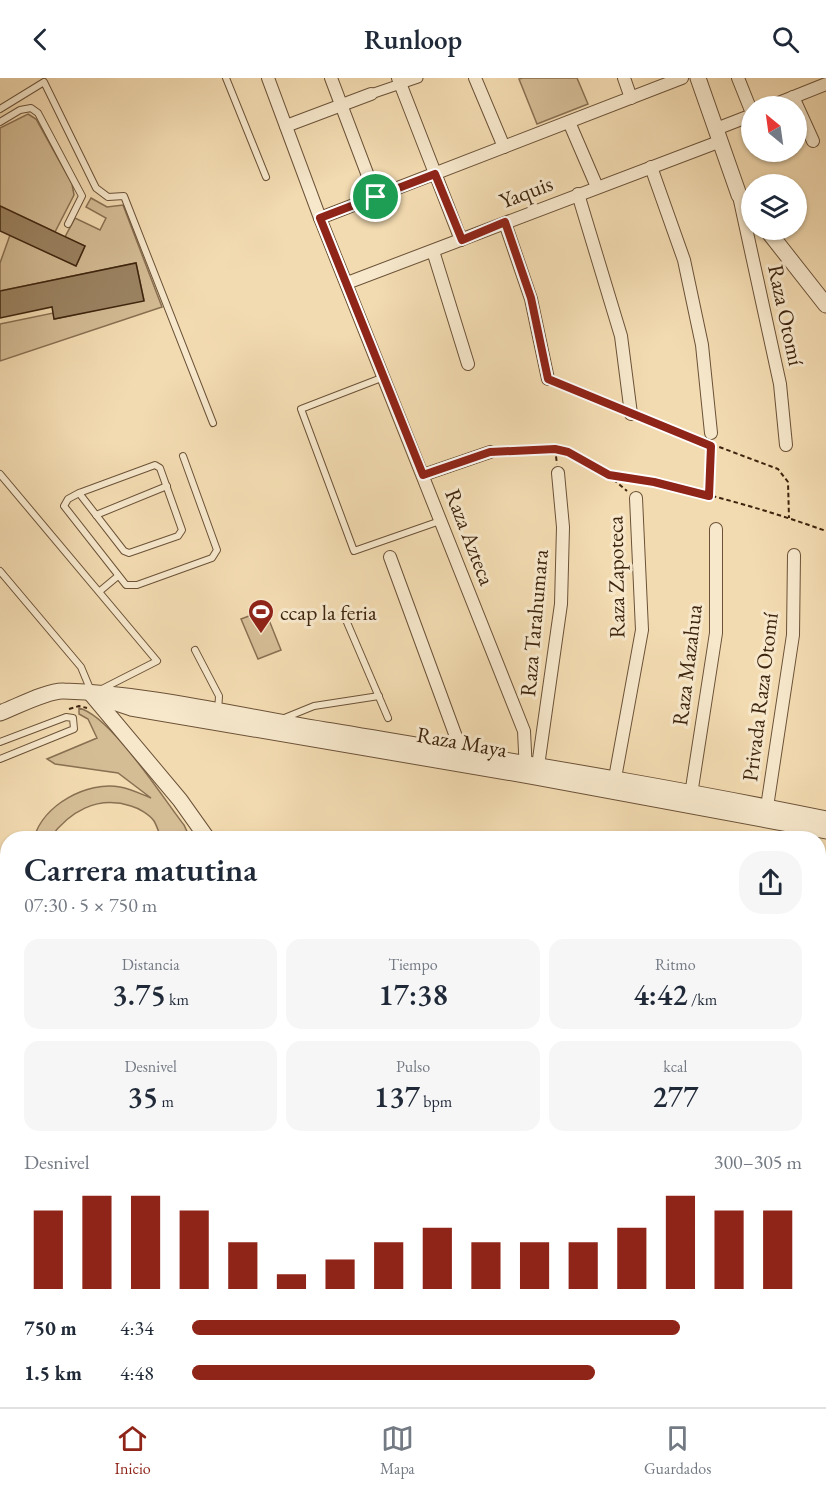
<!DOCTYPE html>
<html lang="es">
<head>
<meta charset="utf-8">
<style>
  :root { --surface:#fff; --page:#f6f6f7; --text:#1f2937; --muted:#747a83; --line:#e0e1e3; --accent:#8f2418 }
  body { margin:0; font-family:"EB Garamond",serif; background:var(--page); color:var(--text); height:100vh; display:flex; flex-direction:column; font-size:22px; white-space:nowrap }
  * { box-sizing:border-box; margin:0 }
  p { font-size:20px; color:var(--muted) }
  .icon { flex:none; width:33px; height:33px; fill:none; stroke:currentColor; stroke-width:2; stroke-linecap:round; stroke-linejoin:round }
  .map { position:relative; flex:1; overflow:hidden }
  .side { position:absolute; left:0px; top:753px; width:826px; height:576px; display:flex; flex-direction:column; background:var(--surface); border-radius:24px 24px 0 0; box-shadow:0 2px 4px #0004 }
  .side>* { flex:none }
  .needle { width:39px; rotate:331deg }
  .buttons { position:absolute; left:741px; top:18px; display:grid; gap:12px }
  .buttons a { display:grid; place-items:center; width:66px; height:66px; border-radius:50%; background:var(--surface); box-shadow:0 2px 4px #0004; font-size:30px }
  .pin { position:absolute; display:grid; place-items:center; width:51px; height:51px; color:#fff; margin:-26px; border:3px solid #fff; border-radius:50%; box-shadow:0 2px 6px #0007 }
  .round { display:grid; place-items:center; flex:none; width:63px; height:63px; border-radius:24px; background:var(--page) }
  .head { display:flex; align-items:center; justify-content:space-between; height:102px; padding:0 24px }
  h1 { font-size:33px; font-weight:600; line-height:45px }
  .stats { display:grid; grid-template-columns:repeat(3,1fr); gap:9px; height:102px; padding:6px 24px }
  .stats div { display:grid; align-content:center; border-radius:15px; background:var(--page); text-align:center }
  .stats b { font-size:30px; font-weight:600 }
  .stats small { font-size:16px; font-weight:400 }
  .stats p { font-size:16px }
  .chart { height:168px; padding:12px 24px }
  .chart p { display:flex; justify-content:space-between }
  .chart svg { width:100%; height:108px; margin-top:6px; stroke:var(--accent); stroke-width:6 }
  ul { padding:0 24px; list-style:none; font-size:20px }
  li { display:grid; grid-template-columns:96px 72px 1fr; align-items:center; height:45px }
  li i { height:15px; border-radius:8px; background:var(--accent) }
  header { display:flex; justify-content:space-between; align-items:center; height:78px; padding:0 24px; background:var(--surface); font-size:27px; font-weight:600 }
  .dock { display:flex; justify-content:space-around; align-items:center; height:84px; border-top:2px solid var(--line); background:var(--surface); font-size:16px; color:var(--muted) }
  .dock a { display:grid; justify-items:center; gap:3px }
  .dock .active { color:var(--accent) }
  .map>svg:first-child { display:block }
</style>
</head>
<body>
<header><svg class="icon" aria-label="back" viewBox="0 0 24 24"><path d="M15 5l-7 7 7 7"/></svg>Runloop<svg class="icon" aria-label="search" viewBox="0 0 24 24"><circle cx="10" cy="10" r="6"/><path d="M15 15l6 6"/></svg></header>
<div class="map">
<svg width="826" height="1329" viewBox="0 0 826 1329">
  <rect width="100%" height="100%" fill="#f3dbb1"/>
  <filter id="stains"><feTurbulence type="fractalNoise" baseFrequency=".00333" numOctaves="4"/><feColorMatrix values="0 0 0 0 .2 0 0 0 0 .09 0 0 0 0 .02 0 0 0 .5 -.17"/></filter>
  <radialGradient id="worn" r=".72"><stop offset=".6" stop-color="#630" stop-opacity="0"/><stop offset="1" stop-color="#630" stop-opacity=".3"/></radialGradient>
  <!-- green -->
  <g fill="#d4bc95" stroke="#897052" stroke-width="1.5">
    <path d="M 523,0 L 577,0 L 588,26 L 537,46 L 519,1 Z"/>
    <path d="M 28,36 L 36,41 L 72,106 L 74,117 L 55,154 L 0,128 L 0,50 Z"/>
    <path d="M 91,120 L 107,129 L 123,127 L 162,229 L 0,283 L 0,246 L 53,235 L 55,241 L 144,222 L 136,185 L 0,213 L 0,185 L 10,157 L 76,188 L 85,168 L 65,159 L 75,140 L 100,152 L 106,140 L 86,129 Z"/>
    <path d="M 265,532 L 281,572 L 258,581 L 241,541 Z"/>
    <path d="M 79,630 C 111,638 162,719 184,747 L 190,760 L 161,760 C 159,755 157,748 154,743 C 149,736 138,730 131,728 C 97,717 69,734 50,760 L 34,760 C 43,727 87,703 120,709 C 131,711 141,716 151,720 L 118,695 L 55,686 L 47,681 L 97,660 L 88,641 L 79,636 Z"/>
    <path d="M 337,1322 L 467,1322 L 440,1329 L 286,1329 Z"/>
  </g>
  <!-- building -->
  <g fill="#9c8463" stroke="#3e250f" stroke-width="1.5">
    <path d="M 0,128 L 85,168 L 76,188 L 0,153 Z"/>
    <path d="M 136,185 L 144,223 L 54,241 L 52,229 L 0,240 L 0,213 Z"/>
  </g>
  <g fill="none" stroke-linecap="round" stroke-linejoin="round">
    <defs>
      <g id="service">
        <path d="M 226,0 L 266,99"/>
        <path d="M 0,31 L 44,4 L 96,110 L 108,119 L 124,118 L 213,345"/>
        <path d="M 0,44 L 20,32 L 31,30 L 38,35 L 82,118 L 68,146"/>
        <path d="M 384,299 L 301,331 L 354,473 L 440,443"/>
        <path d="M 0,396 L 157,583 L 100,612"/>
        <path d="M 79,415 L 124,473 L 129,475 L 178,458 L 182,452 L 160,390 L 155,387 L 79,415 L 68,421 L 64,428 L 126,507 L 137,507 L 212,480 L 217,472 L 183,378"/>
        <path d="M 96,437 L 167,408"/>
        <path d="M 0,493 L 81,589 L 91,613"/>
        <path d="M 100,513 L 118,498"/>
        <path d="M 346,542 L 388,640"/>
        <path d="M 195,572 L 219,618 L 218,633"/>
        <path d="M 282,641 L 314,628 L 379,618"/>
        <path d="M 0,664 L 66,639 L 73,640 L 74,651 L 0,681"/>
        <path d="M 819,1008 L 824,1018 L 824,1035"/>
        <path d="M 0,1290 L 8,1287"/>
        <path d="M 0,1295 L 8,1294"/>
      </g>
      <path id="pedestrian" d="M 371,16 L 418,0"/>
      <g id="minor">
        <path d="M 268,0 L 320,140 L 524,653 L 526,694"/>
        <path d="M 331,0 L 376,119"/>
        <path d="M 398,0 L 461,162"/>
        <path d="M 475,0 L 504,69"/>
        <path d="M 624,0 L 631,20"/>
        <path d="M 738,0 L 752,35"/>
        <path d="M 793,19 L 813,63"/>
        <path d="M 771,28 L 826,6"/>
        <path d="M 569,44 L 597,109"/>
        <path d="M 286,48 L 371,16"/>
        <path d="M 716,51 L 752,37"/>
        <path d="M 651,89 L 684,182 L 702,267 L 711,355"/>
        <path d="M 578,116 L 621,258 L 631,336"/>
        <path d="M 739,118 L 780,306 L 786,367"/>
        <path d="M 320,140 L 682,0"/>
        <path d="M 505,145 L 531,221 L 548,301"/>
        <path d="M 433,173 L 468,286"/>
        <path d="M 347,205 L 721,63"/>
        <path d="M 423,397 L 490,374"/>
        <path d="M 390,479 L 462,675"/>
        <path d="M 537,695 L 561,526 L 563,449 L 558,395"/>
        <path d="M 615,700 L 642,552 L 636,420"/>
        <path d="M 690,723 L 716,555 L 716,451"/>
        <path d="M 767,729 L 793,557 L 794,477"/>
        <path d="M 587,1322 L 596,1329"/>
        <path d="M 655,1329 L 659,1322"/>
      </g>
      <g id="tertiary">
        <path d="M 698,0 L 739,117 L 752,133"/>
        <path d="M 767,152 L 826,227"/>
        <path d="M 92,617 L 180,722 L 207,760"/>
        <path d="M 104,621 L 131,630 L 536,699 L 826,753"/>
        <path d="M 0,635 C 16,629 48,612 64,613 C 154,616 243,639 332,653 C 497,681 662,707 826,741"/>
        <path d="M 819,868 L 826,863"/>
        <path d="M 552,1329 L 567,1322"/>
      </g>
      <path id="secondary" d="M 0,1329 L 121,1328 L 177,1322"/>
      <g id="trunk">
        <path d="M 819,887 L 826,880"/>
        <path d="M 819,961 L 826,951"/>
        <path d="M 238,1329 L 284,1322"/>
        <path d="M 467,1329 L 491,1322"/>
      </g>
    </defs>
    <!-- service casing -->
    <use href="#service" stroke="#6b5238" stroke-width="8"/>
    <!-- pedestrian casing -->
    <use href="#pedestrian" stroke="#6b5238" stroke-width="11"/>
    <!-- minor casing -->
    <use href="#minor" stroke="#6b5238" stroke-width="14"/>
    <!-- tertiary casing -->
    <use href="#tertiary" stroke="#6b5238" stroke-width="17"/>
    <!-- secondary casing -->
    <use href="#secondary" stroke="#3e250f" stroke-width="19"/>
    <!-- trunk casing -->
    <use href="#trunk" stroke="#3e250f" stroke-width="22"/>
    <!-- path -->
    <g stroke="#3e250f" stroke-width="2" stroke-dasharray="4.5 3" stroke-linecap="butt">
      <path d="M 559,306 L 620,331"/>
      <path d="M 642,340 L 778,391 L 788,404 L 789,440"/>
      <path d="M 555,371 L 557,386"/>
      <path d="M 501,374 C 565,371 577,370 627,413"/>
      <path d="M 609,397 C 683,408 756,428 826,453"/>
      <path d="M 709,418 L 711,367"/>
      <path d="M 69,631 L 79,628 L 87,630"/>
      <path d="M 0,819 L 8,816"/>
      <path d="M 0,824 L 8,844"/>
      <path d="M 0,886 L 8,883"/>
      <path d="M 0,906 L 8,903"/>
      <path d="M 0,927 L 8,945"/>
      <path d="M 0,962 L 8,959"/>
      <path d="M 0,988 L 8,1008"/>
      <path d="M 0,1055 L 8,1052"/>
      <path d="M 0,1070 L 8,1067"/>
      <path d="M 0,1073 L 7,1091"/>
      <path d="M 0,1101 L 7,1091"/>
      <path d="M 0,1112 L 4,1123 L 8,1122"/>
      <path d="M 0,1142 L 8,1139"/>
      <path d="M 2,1158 L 4,1157 L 8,1166"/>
      <path d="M 0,1176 L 8,1174"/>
      <path d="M 0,1191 L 8,1188"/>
      <path d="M 0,1261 L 1,1263 L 8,1261"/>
      <path d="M 0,1313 L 8,1312"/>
    </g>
    <!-- service -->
    <use href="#service" stroke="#f7e8cc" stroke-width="6"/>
    <!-- pedestrian -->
    <use href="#pedestrian" stroke="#f7e8cc" stroke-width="9"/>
    <!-- minor -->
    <use href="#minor" stroke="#f7e8cc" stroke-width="12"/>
    <!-- tertiary -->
    <use href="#tertiary" stroke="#f7e8cc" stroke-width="15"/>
    <!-- secondary -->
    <use href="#secondary" stroke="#f7e8cc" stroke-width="16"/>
    <!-- trunk -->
    <use href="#trunk" stroke="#f3dbb1" stroke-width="20"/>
  </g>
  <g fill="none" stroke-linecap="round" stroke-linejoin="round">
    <defs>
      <path id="route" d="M 435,96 L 462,162 L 505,144 L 531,220 L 548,301 L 711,368 L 709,418 L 654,404 L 609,397 L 568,374 L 555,371 L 490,374 L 423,397 L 320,140 Z"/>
    </defs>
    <!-- route casing -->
    <use href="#route" stroke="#fff" stroke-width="12"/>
    <!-- route -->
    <use href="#route" stroke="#8f2418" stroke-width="8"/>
  </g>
  <!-- icons -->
  <defs>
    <symbol id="stadium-pin" viewBox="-11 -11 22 30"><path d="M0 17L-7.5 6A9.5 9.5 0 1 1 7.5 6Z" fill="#8f2418" stroke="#f7e8cc"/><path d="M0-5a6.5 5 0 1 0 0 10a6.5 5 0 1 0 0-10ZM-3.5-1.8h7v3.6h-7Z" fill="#fff"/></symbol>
  </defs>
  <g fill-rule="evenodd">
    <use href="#stadium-pin" x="246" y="519" width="30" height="40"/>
  </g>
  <g text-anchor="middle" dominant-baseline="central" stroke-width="6" stroke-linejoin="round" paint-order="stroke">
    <!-- street labels -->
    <g font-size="22" fill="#3e250f" stroke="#f7e8cc">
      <text transform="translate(526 114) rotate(-21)">Yaquis</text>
      <text transform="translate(786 237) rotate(78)">Raza Otomí</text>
      <text transform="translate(470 459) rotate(69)">Raza Azteca</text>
      <text transform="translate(616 499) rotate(-91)">Raza Zapoteca</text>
      <text transform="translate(534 545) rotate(-85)">Raza Tarahumara</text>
      <text transform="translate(687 587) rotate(-83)">Raza Mazahua</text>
      <text transform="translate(760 619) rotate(-83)">Privada Raza Otomí</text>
      <text transform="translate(462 664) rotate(10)">Raza Maya</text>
    </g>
    <!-- poi labels -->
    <g font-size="22" fill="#3e250f" stroke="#f7e8cc" text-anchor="start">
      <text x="280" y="534">ccap la feria</text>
    </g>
  </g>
  <rect width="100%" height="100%" filter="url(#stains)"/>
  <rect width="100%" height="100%" fill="url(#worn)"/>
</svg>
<div class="buttons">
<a><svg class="needle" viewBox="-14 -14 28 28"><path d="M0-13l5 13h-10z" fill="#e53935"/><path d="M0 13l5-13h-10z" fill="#747a83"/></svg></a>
<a><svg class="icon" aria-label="layers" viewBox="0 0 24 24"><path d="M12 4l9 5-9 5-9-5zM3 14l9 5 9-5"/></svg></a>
</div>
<div class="pin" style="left:376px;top:119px;background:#1e9e55"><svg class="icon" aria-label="arrive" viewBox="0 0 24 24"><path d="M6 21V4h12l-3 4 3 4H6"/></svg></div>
<section class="side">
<div class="head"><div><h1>Carrera matutina</h1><p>07:30 · 5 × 750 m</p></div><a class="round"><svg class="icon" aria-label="share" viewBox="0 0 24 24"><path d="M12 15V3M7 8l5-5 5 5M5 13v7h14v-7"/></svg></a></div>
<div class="stats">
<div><p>Distancia</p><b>3.75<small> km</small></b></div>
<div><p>Tiempo</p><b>17:38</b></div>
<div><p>Ritmo</p><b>4:42<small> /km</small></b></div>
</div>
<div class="stats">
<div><p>Desnivel</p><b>35<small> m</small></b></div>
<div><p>Pulso</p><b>137<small> bpm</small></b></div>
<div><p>kcal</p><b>277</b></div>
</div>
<div class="chart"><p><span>Desnivel</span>300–305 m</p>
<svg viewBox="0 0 160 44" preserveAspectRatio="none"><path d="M5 44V12M15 44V6M25 44V6M35 44V12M45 44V25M55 44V38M65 44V32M75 44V25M85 44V19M95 44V25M105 44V25M115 44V25M125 44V19M135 44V6M145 44V12M155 44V12"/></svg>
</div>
<ul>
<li><b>750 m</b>4:34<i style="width:80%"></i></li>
<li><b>1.5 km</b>4:48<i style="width:66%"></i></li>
</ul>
</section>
</div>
<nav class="dock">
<a class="active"><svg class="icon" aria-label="home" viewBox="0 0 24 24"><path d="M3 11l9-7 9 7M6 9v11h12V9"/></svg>Inicio</a>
<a><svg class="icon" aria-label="map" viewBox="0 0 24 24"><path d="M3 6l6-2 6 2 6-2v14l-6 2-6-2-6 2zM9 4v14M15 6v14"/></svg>Mapa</a>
<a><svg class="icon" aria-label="saved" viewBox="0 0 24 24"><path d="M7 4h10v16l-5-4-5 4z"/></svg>Guardados</a>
</nav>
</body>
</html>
